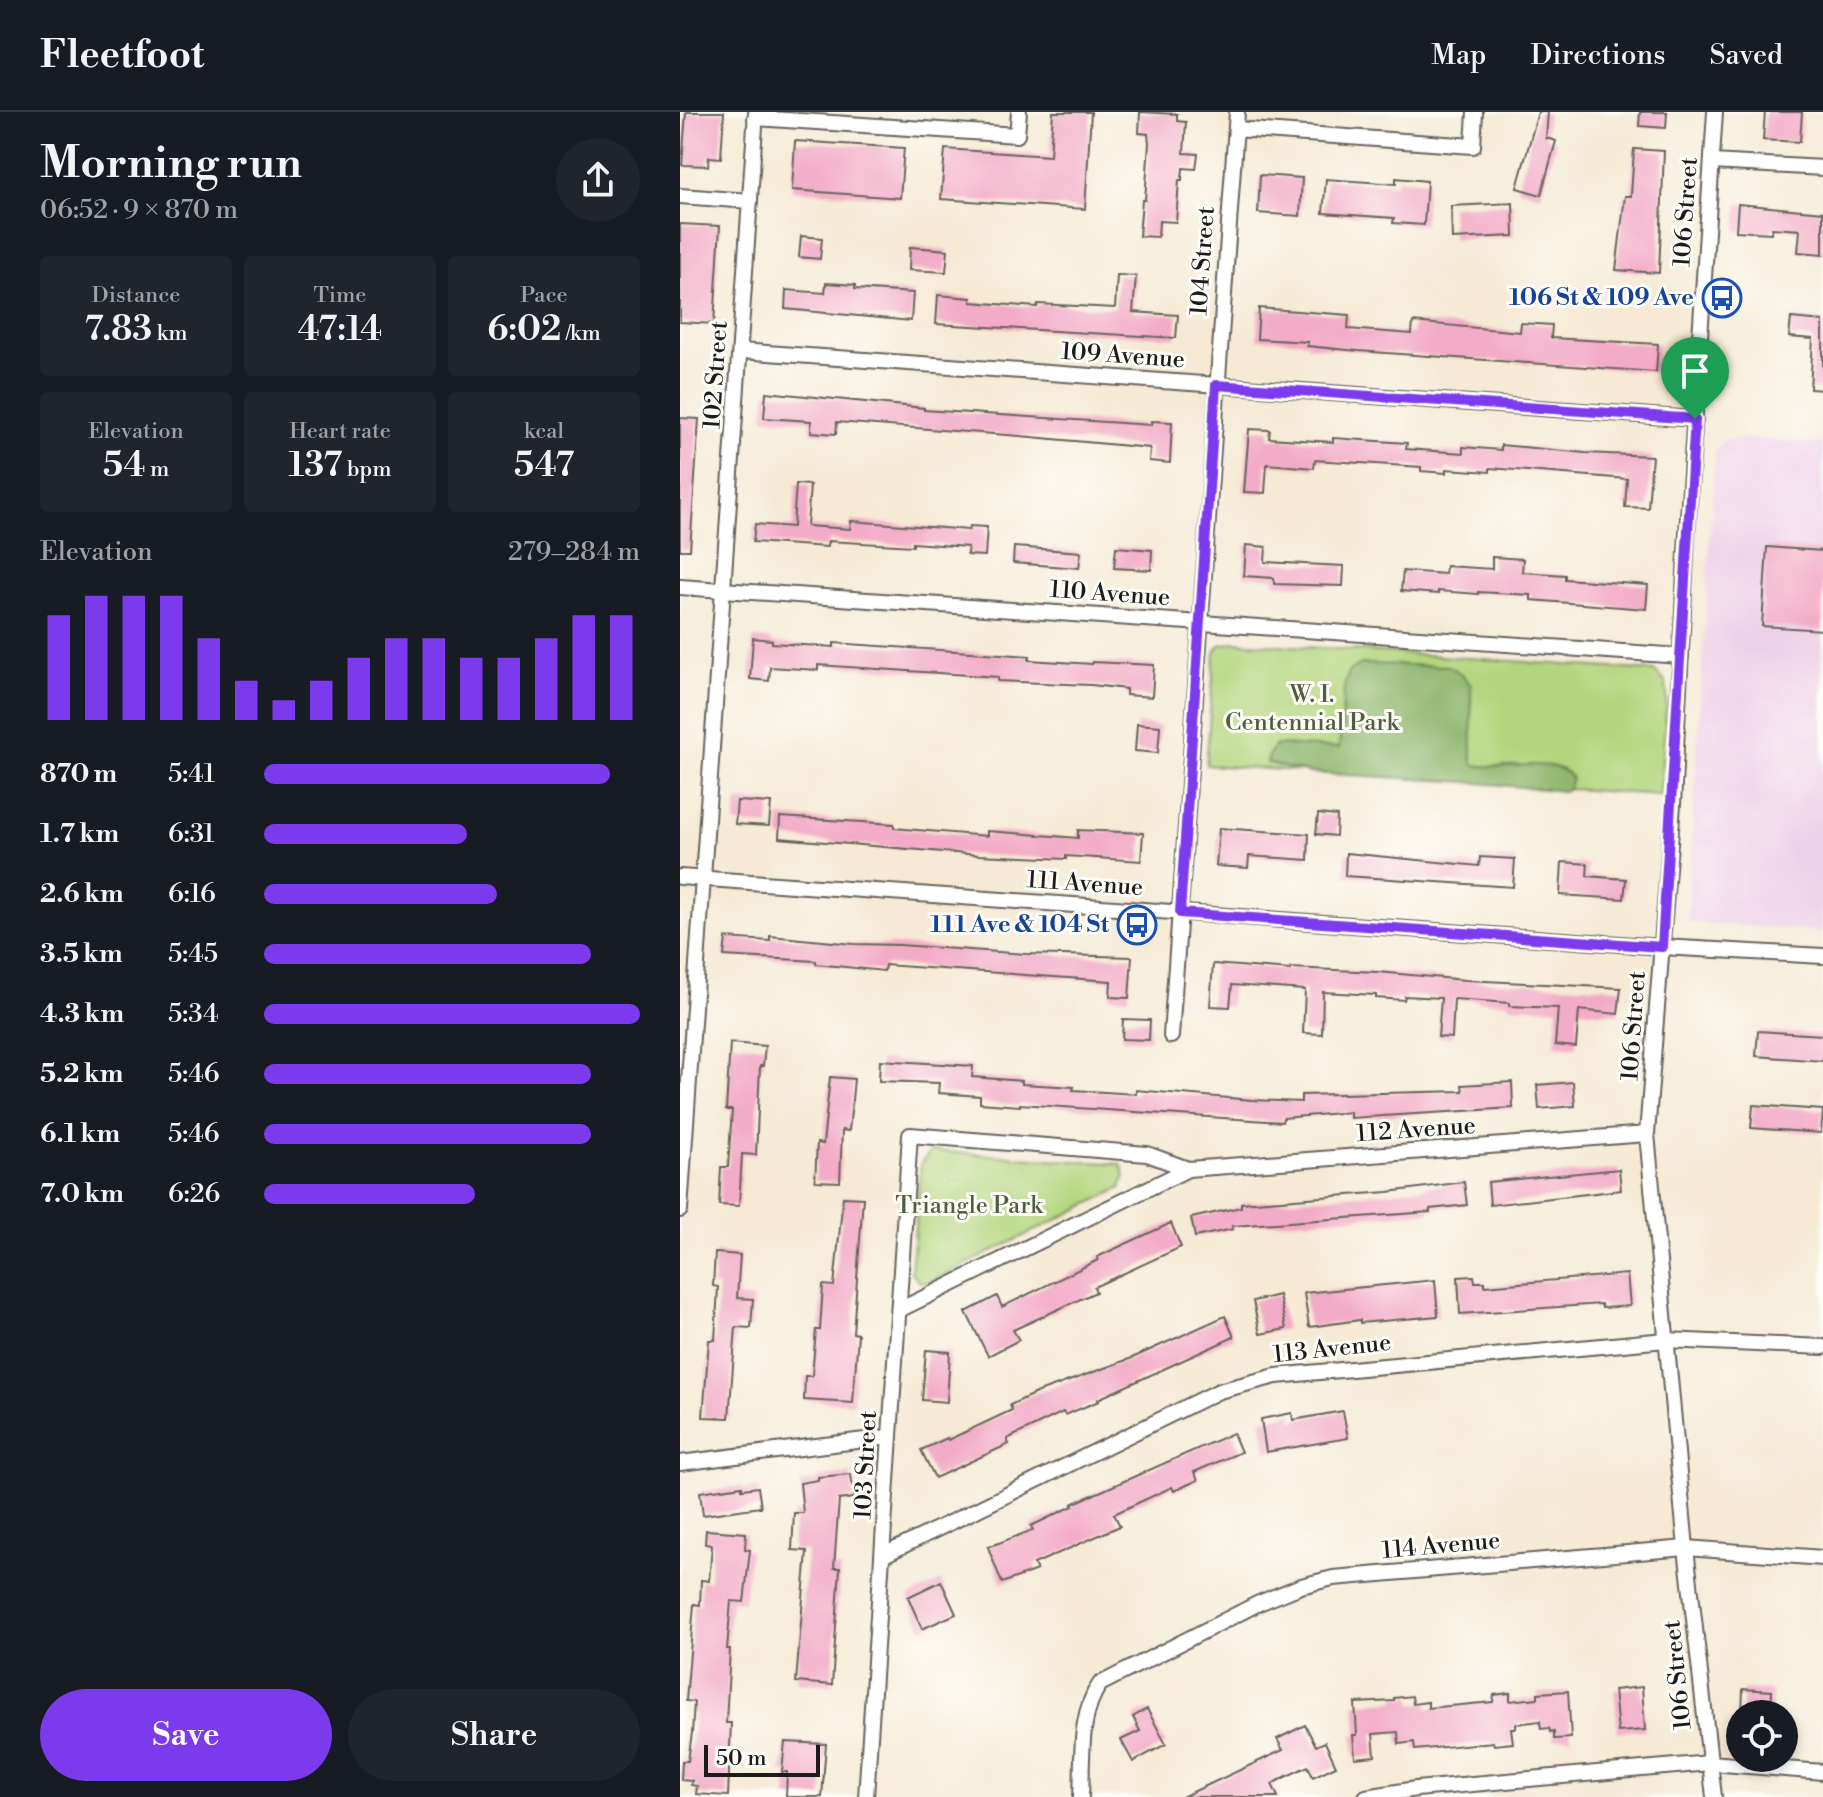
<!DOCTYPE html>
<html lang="en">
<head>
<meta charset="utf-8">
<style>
  :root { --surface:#171b24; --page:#20242c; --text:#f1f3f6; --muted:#9ea1a6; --line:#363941; --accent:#7c3aed }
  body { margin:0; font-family:"Libre Bodoni",serif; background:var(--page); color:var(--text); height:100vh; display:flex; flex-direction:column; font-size:30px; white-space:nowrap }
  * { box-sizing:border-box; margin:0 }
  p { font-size:26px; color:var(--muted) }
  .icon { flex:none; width:44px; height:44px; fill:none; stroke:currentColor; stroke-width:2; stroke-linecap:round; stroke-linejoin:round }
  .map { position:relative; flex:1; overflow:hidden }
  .side { display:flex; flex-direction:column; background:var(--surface); width:680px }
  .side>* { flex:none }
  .tools { position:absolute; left:1046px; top:1588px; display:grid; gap:16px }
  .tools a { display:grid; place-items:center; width:72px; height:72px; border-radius:50%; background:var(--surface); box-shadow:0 4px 12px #0003; font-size:40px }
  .scale { position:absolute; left:24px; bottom:20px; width:116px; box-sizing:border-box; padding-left:8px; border:4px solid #1c1c1c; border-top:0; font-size:22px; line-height:28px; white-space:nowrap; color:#1c1c1c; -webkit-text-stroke:6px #fdfcf7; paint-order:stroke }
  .pin { position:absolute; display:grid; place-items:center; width:68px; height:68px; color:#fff; margin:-82px -34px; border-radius:50% 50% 50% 0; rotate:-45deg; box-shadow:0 0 8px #0007 }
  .pin .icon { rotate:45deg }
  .round { display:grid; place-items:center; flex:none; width:84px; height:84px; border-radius:42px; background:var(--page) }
  .headline { display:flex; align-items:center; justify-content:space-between; height:136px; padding:0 40px }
  h1 { font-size:44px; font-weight:600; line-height:60px }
  .figures { display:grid; grid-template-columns:repeat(3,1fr); gap:12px; height:136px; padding:8px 40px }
  .figures div { display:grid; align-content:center; border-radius:8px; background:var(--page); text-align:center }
  .figures b { font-size:34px; font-weight:600 }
  .figures small { font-size:22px; font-weight:400 }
  .figures p { font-size:22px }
  .chart { height:224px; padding:16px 40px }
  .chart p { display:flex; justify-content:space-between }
  .chart svg { width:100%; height:144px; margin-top:8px; stroke:var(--accent); stroke-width:6 }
  .button { display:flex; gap:16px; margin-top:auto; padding:16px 40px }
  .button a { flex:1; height:92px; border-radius:48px; background:var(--accent); color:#fff; font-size:32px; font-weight:600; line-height:92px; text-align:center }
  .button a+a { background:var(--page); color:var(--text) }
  ul { padding:0 40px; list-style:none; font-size:26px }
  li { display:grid; grid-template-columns:128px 96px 1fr; align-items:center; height:60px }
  li i { height:20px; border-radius:10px; background:var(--accent) }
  header { display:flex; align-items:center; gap:48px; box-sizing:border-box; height:112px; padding:0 40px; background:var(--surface); border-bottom:2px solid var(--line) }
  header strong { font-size:38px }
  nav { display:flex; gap:44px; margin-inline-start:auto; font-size:28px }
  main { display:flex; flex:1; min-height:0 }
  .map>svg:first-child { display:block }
</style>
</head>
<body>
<header>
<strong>Fleetfoot</strong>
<nav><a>Map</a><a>Directions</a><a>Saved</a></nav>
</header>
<main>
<section class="side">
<div class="headline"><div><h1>Morning run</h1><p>06:52 · 9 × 870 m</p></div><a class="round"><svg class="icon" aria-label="share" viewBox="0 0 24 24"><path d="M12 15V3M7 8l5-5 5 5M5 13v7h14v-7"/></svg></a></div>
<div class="figures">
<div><p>Distance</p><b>7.83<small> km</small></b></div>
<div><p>Time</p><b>47:14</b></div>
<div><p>Pace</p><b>6:02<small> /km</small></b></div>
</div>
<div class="figures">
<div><p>Elevation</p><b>54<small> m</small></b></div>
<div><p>Heart rate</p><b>137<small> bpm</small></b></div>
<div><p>kcal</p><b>547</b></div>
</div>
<div class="chart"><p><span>Elevation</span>279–284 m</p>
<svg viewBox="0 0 160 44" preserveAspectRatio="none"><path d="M5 44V12M15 44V6M25 44V6M35 44V6M45 44V19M55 44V32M65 44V38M75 44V32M85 44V25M95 44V19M105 44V19M115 44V25M125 44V25M135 44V19M145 44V12M155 44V12"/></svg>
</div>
<ul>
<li><b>870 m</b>5:41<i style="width:92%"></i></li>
<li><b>1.7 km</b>6:31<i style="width:54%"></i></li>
<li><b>2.6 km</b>6:16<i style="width:62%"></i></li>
<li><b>3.5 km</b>5:45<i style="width:87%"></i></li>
<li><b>4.3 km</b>5:34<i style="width:100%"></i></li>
<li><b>5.2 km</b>5:46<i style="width:87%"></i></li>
<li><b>6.1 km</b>5:46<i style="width:87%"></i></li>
<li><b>7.0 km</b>6:26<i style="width:56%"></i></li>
</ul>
<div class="button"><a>Save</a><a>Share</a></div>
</section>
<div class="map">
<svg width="1143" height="1685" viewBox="0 0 1143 1685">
  <rect width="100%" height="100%" fill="#fdfcf7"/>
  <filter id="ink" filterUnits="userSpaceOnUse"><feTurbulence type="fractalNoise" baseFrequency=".0125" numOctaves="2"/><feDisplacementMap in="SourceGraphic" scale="16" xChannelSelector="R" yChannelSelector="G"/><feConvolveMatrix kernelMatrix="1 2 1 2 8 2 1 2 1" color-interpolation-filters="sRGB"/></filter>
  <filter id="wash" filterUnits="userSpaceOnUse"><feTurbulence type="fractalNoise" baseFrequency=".006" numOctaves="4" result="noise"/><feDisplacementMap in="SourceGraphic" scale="32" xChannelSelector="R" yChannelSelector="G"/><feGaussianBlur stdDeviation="1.8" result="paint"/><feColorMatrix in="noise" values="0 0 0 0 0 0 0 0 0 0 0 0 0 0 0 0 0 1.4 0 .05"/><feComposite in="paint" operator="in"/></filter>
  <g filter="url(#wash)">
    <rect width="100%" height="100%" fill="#f6ead5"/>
    <!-- built -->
    <path fill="#eed0e8" d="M 1059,326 L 1143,332 L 1143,820 L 1007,810 L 1035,339 L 1043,329 Z"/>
    <!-- green -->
    <g fill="#b3d57d" stroke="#68784c" stroke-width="2">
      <path d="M 555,530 L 975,559 L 986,571 L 987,583 L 980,683 L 526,653 L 535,540 L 540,533 Z"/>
      <path d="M 251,1039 L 441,1052 L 445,1064 L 441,1076 L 248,1171 L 238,1169 L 231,1160 L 241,1051 Z"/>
    </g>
    <!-- forest -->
    <path fill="#8eb66c" stroke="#556944" stroke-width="2" d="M 681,552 L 769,554 L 780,561 L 791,573 L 792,649 L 795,653 C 822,659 878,642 892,667 L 888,677 L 884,679 L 777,669 L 630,661 L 587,651 L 589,642 L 596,633 L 659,636 L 664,576 L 669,559 Z"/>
    <g id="blocks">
      <!-- building -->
      <g fill="#f3acc7">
        <path d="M 6,0 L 44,0 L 41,46 L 29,45 L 28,54 L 2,53 Z"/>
        <path d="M 373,0 L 411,0 L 405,97 L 261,87 L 265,37 L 370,44 Z"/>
        <path d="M 460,0 L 497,2 L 497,9 L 506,10 L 504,41 L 518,42 L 516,57 L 503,56 L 502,68 L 499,68 L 496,110 L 479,109 L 478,125 L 459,124 L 462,88 L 465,88 L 469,31 L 468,22 L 459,21 Z"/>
        <path d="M 858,0 L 868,0 L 866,26 L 876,29 L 861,83 L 837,76 Z"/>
        <path d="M 960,0 L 987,0 L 986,16 L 959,14 Z"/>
        <path d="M 1085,0 L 1122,0 L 1120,30 L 1083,28 Z"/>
        <path d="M 115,29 L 224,36 L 220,86 L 112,78 Z"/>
        <path d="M 954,37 L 984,39 L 979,161 L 936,158 L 945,84 L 951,84 Z"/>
        <path d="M 580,63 L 622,66 L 620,104 L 578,101 Z"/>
        <path d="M 716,66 L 747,69 L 744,113 L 713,111 L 714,106 L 643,101 L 646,67 L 716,72 Z"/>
        <path d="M 833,91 L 834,124 L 772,127 L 771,94 Z"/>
        <path d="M 1058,92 L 1143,100 L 1143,142 L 1118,140 L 1120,118 L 1092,116 L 1091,121 L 1056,119 Z"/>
        <path d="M 0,112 L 40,114 L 34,212 L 0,210 Z"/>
        <path d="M 121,124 L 142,126 L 140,147 L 119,145 Z"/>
        <path d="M 230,135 L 268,138 L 266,160 L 229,158 Z"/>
        <path d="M 437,163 L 456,164 L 453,200 L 498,203 L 496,226 L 256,212 L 258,183 L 291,186 L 291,190 L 357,195 L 358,192 L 435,196 Z"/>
        <path d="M 146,171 L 175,173 L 175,177 L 233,181 L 231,209 L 105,197 L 106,178 L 145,181 Z"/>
        <path d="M 579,196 L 669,203 L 668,217 L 732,222 L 733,210 L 840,220 L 841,211 L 872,213 L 871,226 L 978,232 L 976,260 L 678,239 L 627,234 L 628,230 L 577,227 Z"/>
        <path d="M 1111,206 L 1143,209 L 1143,278 L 1130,277 L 1133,227 L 1109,225 Z"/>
        <path d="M 86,280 L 244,296 L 244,298 L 471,313 L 471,309 L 492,310 L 490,351 L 469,349 L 470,336 L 340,324 L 157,310 L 156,322 L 131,320 L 131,309 L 84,306 Z"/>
        <path d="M 0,306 L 19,307 L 10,438 L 0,438 Z"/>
        <path d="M 569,317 L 590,318 L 589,326 L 653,330 L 653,326 L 727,331 L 726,337 L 783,341 L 783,335 L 821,338 L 821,333 L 905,341 L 972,344 L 968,396 L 945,395 L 947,367 L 810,356 L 810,360 L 766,357 L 766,361 L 741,359 L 741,355 L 635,348 L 634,356 L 587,352 L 585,381 L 564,380 Z"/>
        <path d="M 116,372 L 130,373 L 127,414 L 170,417 L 171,409 L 289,418 L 290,414 L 307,415 L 305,444 L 287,443 L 288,435 L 233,431 L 233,434 L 148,429 L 147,435 L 73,430 L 75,412 L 113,415 Z"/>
        <path d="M 566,433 L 586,435 L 585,450 L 664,454 L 663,474 L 594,472 L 594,466 L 564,464 Z"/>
        <path d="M 334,435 L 401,440 L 399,456 L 333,451 Z"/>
        <path d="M 436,435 L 472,438 L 471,458 L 434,456 Z"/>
        <path d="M 1087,435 L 1143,439 L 1143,518 L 1082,514 Z"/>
        <path d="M 812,445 L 843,447 L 842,460 L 885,463 L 885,467 L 968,473 L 966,497 L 851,488 L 851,483 L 798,480 L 798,482 L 758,479 L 758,482 L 721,479 L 723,459 L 765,462 L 766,454 L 812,457 Z"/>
        <path d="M 73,526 L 92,528 L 92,531 L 154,535 L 154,531 L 350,544 L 349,548 L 412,552 L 412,550 L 474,553 L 472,585 L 446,583 L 446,577 L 411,573 L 318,569 L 318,565 L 138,553 L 138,558 L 90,555 L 89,569 L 70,567 Z"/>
        <path d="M 457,612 L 480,614 L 478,641 L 455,639 Z"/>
        <path d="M 57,689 L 91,691 L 89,714 L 55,712 Z"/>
        <path d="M 638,702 L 657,704 L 656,724 L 636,722 Z"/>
        <path d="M 100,705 L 214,712 L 214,716 L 307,724 L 307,719 L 398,726 L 398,718 L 463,721 L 461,749 L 386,744 L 386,747 L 299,743 L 99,726 Z"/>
        <path d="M 539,716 L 629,722 L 628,748 L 569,744 L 568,756 L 536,754 Z"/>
        <path d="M 666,741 L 799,754 L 800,745 L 835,747 L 833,775 L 665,764 Z"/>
        <path d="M 882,750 L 908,752 L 907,764 L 946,767 L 944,787 L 880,783 Z"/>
        <path d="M 90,824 L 174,832 L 220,833 L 346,842 L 452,845 L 449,886 L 430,885 L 431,869 L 205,853 L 204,859 L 136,852 L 136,849 L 44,844 L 46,826 L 90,829 Z"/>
        <path d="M 533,852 L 611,858 L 611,856 L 698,860 L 785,868 L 941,876 L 938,902 L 899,898 L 896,935 L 875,933 L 878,896 L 829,894 L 829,891 L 774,887 L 772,926 L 758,925 L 761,886 L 725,884 L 724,888 L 696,886 L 696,883 L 643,880 L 642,922 L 623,921 L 625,878 L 552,873 L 550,895 L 530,894 Z"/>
        <path d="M 443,907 L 470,908 L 469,928 L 442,927 Z"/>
        <path d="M 1078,919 L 1143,923 L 1143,949 L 1076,944 Z"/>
        <path d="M 50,931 L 85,934 L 83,954 L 80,954 L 76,1043 L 62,1042 L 59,1094 L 39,1093 L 41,1055 L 48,1055 L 52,998 L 46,998 Z"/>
        <path d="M 200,948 L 293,954 L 292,965 L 342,969 L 342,972 L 394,975 L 393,978 L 456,982 L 456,978 L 572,988 L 621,990 L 621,983 L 783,979 L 782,973 L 832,970 L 833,996 L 670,1006 L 670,1000 L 603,1006 L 602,1010 L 340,992 L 340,994 L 300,991 L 300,984 L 258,981 L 259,971 L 199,969 Z"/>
        <path d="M 150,965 L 174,967 L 169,1019 L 162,1018 L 160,1070 L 135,1069 L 137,1031 L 143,1032 Z"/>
        <path d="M 893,970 L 895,994 L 859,997 L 857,973 Z"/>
        <path d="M 1073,993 L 1143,998 L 1141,1021 L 1071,1016 Z"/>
        <path d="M 939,1057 L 941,1078 L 810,1093 L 808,1070 Z"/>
        <path d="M 784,1070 L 787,1093 L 750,1097 L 750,1100 L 552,1114 L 553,1117 L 515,1125 L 511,1106 L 561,1095 L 561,1091 L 708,1080 Z"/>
        <path d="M 163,1085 L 183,1086 L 173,1221 L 178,1222 L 173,1291 L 124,1288 L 125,1264 L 132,1264 L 136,1218 L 140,1218 L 143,1173 L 154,1174 Z"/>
        <path d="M 491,1111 L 501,1135 L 414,1175 L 416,1180 L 333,1218 L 339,1228 L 308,1244 L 286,1200 L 317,1184 L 322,1195 L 418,1148 L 417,1145 Z"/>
        <path d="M 35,1141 L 60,1143 L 57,1186 L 73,1187 L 71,1216 L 56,1215 L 49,1306 L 23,1305 L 29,1228 L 35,1228 L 38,1175 L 33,1174 Z"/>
        <path d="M 947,1162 L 950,1194 L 922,1196 L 921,1192 L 780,1202 L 778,1165 L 794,1164 L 795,1170 L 805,1170 L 805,1174 Z"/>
        <path d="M 755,1168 L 758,1204 L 680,1211 L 680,1208 L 629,1215 L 624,1181 Z"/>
        <path d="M 599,1183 L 606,1217 L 580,1222 L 573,1189 Z"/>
        <path d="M 545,1204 L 554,1225 L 418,1287 L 419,1289 L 385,1303 L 383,1300 L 327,1327 L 329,1332 L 255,1366 L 241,1338 L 267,1326 L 268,1328 L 332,1298 L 330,1293 L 356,1281 L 452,1246 Z"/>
        <path d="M 246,1238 L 270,1240 L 267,1290 L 242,1288 Z"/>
        <path d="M 663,1299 L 668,1326 L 586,1340 L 581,1307 L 612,1301 L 613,1308 Z"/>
        <path d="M 553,1321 L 561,1340 L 514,1360 L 518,1368 L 494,1379 L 492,1375 L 434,1402 L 440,1414 L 354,1452 L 357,1458 L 322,1471 L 308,1435 L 353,1418 L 351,1414 L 393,1394 L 392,1392 Z"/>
        <path d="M 171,1362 L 174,1386 L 159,1388 L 154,1456 L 160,1456 L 152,1573 L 116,1570 L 127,1439 L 112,1438 L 114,1401 L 123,1401 L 120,1371 L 138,1368 L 138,1365 Z"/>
        <path d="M 62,1374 L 62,1377 L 78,1375 L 81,1395 L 23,1403 L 20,1380 Z"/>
        <path d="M 26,1418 L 66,1421 L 65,1437 L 70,1438 L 64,1490 L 51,1489 L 47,1537 L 50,1537 L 46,1611 L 51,1611 L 48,1684 L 16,1682 L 17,1674 L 11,1673 L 12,1669 L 1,1668 L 2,1649 L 8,1649 L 12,1621 L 14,1590 L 6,1589 L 14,1492 L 20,1493 L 21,1468 L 29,1469 L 32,1433 L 25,1432 Z"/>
        <path d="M 261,1469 L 276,1502 L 242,1517 L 228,1485 Z"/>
        <path d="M 962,1575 L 965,1618 L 938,1620 L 934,1578 Z"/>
        <path d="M 1063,1577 L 1092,1579 L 1091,1602 L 1062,1602 Z"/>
        <path d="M 888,1579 L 891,1626 L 874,1627 L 874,1619 L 870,1620 L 869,1616 L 861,1617 L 860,1609 L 836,1612 L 836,1616 L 831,1616 L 833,1631 L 814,1633 L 813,1630 L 735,1638 L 734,1630 L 719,1632 L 718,1620 L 693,1622 L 695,1644 L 675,1646 L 673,1623 L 677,1623 L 675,1591 L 714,1589 L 714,1586 L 732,1584 L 733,1592 L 748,1590 L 748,1596 L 813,1590 L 814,1583 L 830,1581 L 830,1589 L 858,1586 L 858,1581 Z"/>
        <path d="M 467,1597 L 486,1632 L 453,1650 L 441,1628 L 460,1619 L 453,1605 Z"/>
        <path d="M 625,1613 L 636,1634 L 645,1630 L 656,1654 L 633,1665 L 628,1654 L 603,1666 L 592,1672 L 598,1685 L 502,1685 L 603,1638 L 597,1627 Z"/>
        <path d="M 105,1630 L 146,1632 L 142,1685 L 106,1685 L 107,1660 L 102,1660 Z"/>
      </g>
    </g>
  </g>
  <g filter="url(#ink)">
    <use href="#blocks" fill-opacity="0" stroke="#68645d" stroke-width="2"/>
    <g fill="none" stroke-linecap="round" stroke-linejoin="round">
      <defs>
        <g id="street">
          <path d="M 75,6 L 337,23 L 339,0"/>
          <path d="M 556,17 L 793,34 L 795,0"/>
          <path d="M 1032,50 L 1143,56"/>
          <path d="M 0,84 L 70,89"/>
          <path d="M 60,239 L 1015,307"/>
          <path d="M 0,475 L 1001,544"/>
          <path d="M 0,765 L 982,835 L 1143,844"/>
          <path d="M 491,924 L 557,0"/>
          <path d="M 0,1098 L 76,0"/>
          <path d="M 219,1198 L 508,1057 L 967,1022"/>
          <path d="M 0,1351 L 209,1325"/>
          <path d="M 204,1443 L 539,1279 L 596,1264 L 986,1228 L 1143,1235"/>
          <path d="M 186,1685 L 230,1023 L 467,1042 L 508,1057"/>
          <path d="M 401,1685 C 403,1650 398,1602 420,1572 L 579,1491 L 621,1474 L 653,1466 L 1006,1436 L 1143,1446"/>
          <path d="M 686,1685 L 736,1677 L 1030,1651 L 1143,1660"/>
          <path d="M 1034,1685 L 1006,1436 L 967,1022 L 993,692 L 1007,421 L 1035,0"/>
        </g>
      </defs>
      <!-- street casing -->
      <use href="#street" stroke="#68645d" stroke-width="18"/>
      <!-- street -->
      <use href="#street" stroke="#fff" stroke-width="14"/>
    </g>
  </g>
  <g fill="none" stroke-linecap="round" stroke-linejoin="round" filter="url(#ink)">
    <defs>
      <path id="route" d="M 536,273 L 1015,307 L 982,835 L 500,801 Z"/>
    </defs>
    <!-- route casing -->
    <use href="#route" stroke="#fff" stroke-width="16"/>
    <!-- route -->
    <use href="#route" stroke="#7c3aed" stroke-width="10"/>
  </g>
  <!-- icons -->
  <defs>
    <symbol id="bus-ring" viewBox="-11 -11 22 22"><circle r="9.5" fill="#fdfcf7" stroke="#1a4fb4" stroke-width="1.5"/><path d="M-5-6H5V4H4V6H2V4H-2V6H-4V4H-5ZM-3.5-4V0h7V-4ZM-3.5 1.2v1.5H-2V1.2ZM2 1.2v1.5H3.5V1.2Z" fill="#1a4fb4"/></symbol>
  </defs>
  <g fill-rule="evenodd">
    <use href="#bus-ring" x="1020" y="164" width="44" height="44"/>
    <use href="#bus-ring" x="435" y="791" width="44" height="44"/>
  </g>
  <g text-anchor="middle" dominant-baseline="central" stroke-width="6" stroke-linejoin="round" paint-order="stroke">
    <!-- street labels -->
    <g font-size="24" fill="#1c1c1c" stroke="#fdfcf7">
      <text transform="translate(1006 100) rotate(-86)">106 Street</text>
      <text transform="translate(523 149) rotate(-86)">104 Street</text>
      <text transform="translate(443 244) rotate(4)">109 Avenue</text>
      <text transform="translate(36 263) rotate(-86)">102 Street</text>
      <text transform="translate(430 482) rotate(4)">110 Avenue</text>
      <text transform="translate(405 772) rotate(4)">111 Avenue</text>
      <text transform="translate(954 914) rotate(-86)">106 Street</text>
      <text transform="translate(736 1018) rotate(-4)">112 Avenue</text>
      <text transform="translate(652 1237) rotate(-6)">113 Avenue</text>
      <text transform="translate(186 1353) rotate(-87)">103 Street</text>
      <text transform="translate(761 1434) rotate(-5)">114 Avenue</text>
      <text transform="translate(998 1563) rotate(-96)">106 Street</text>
    </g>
    <!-- transit labels -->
    <g font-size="24" font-weight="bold" fill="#164399" stroke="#fdfcf7" text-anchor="end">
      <text x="1014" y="186">106 St &amp; 109 Ave</text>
      <text x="429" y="813">111 Ave &amp; 104 St</text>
    </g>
    <!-- park labels -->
    <g font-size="24" fill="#515d3e" stroke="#fdfcf7">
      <text x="632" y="583">W. I.<tspan x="632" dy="28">Centennial Park</tspan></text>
      <text x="289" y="1094">Triangle Park</text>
    </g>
  </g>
</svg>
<div class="tools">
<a><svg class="icon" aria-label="locate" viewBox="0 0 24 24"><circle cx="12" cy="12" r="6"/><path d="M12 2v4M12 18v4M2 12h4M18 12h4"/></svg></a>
</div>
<div class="scale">50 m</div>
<div class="pin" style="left:1015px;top:307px;background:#1e9e55"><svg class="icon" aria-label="arrive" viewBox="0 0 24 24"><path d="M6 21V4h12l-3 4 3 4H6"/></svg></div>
</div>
</main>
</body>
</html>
